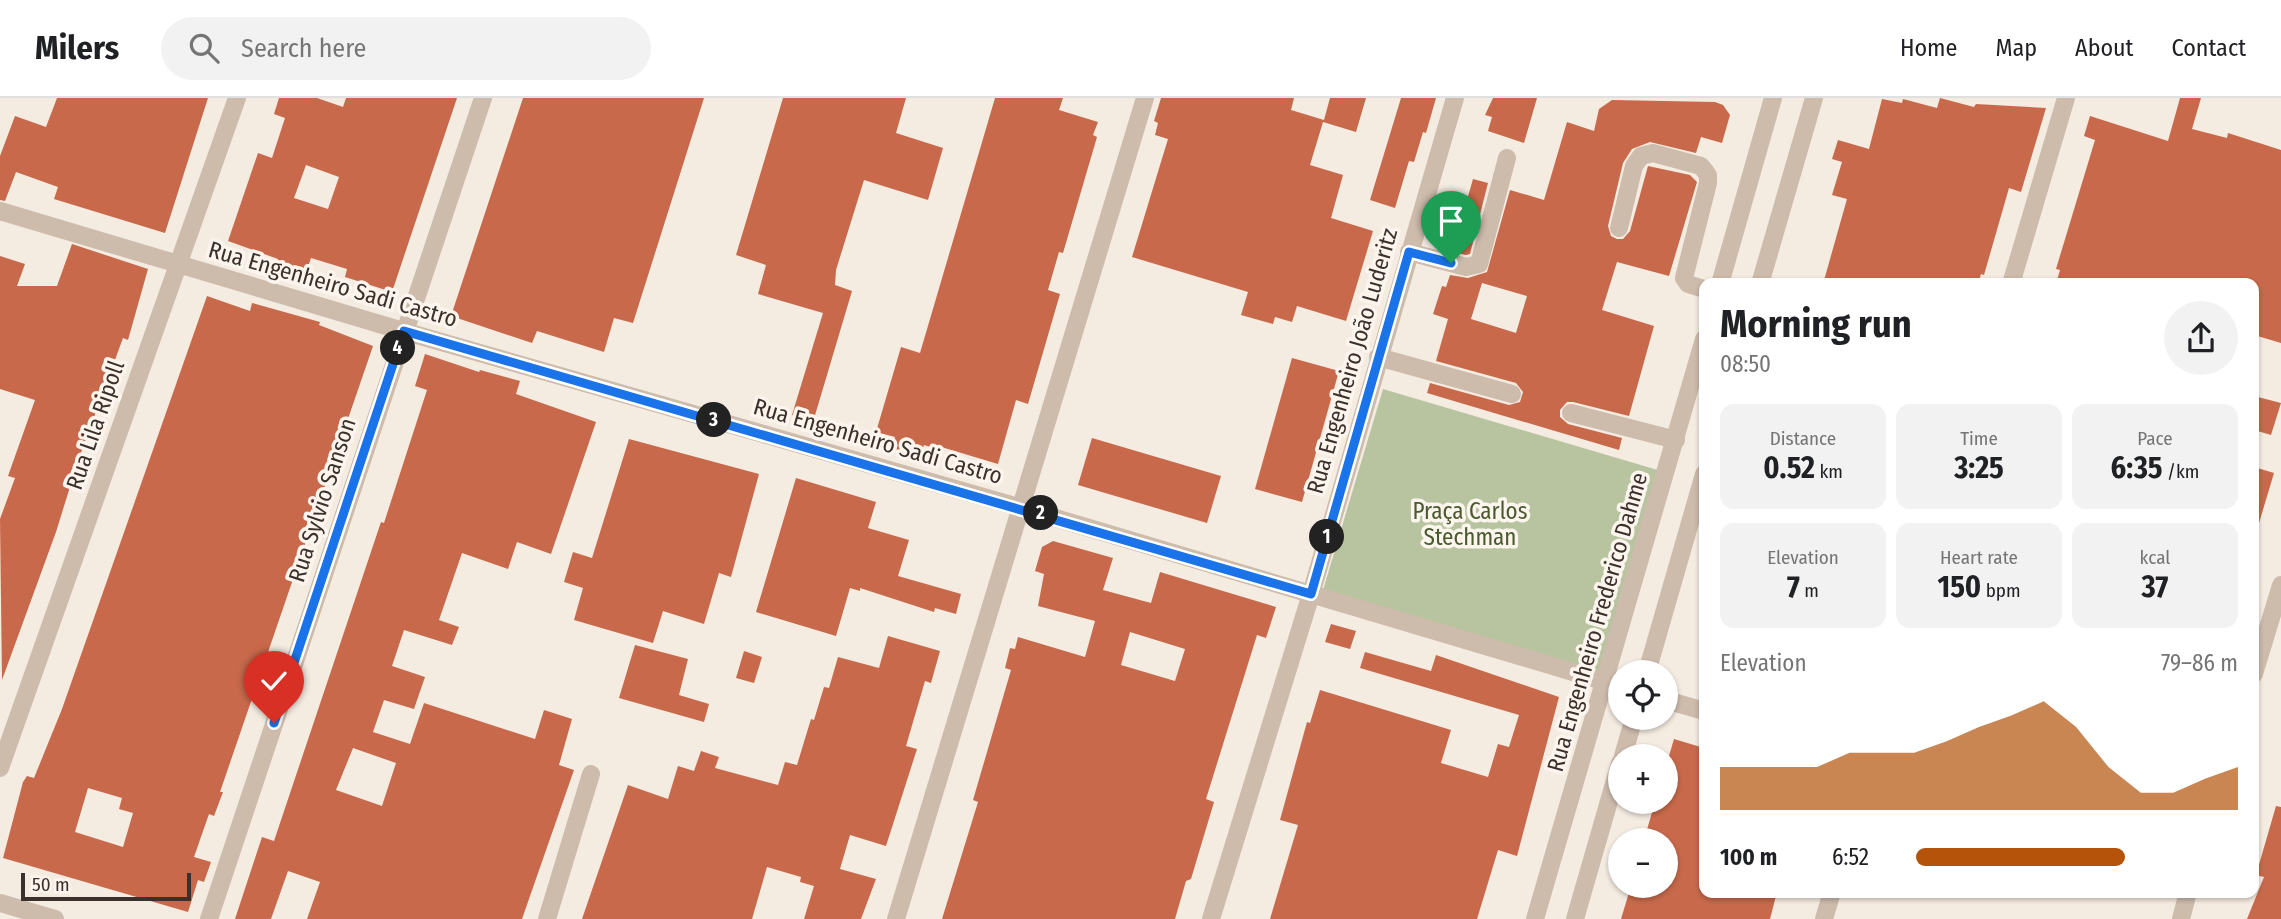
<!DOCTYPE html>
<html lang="en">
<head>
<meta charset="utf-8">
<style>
  :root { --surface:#fff; --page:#f2f2f2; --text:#202124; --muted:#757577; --line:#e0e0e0; --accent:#b45309 }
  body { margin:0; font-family:"Fira Sans Condensed",sans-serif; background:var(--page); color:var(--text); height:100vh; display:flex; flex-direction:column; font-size:26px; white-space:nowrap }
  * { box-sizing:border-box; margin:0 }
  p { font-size:23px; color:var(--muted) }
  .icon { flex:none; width:38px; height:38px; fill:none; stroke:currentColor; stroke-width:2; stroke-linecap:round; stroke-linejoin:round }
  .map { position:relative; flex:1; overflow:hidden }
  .side { position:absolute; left:1699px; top:180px; width:560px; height:620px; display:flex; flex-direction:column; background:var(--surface); border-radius:14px; box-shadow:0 2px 5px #0004 }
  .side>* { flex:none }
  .buttons { position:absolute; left:1608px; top:562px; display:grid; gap:14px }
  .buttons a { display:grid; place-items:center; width:70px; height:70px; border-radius:50%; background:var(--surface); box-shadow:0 2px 5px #0004; font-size:35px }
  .scale { position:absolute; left:21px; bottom:18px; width:170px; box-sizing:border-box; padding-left:7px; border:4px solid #3b302b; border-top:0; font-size:19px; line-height:24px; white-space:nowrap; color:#3b302b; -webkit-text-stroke:5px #fbf5ee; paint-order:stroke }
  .pin { position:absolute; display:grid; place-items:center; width:60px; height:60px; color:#fff; margin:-72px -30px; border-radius:50% 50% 50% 0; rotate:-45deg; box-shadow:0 0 7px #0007 }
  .pin .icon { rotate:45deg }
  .km { position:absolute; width:35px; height:35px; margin:-18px; border-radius:50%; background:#222; color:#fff; font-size:19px; line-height:35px; text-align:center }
  .round { display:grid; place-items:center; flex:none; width:74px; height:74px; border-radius:37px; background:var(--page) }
  .head { display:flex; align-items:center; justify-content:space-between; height:119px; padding:0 21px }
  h1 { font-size:38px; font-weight:700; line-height:52px }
  .figures { display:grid; grid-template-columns:repeat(3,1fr); gap:10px; height:119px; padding:7px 21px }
  .figures div { display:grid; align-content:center; border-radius:14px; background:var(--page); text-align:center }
  .figures b { font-size:30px; font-weight:700 }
  .figures small { font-size:19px; font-weight:400 }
  .figures p { font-size:19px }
  .chart { height:196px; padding:14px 21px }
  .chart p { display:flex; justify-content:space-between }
  .chart svg { width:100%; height:126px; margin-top:7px; fill:var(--accent); opacity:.7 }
  ul { padding:0 21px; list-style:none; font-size:23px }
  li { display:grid; grid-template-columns:112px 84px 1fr; align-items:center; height:52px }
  li i { height:18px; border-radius:9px; background:var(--accent) }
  header { display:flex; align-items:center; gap:42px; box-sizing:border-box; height:98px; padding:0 35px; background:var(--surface); border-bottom:2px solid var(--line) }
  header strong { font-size:33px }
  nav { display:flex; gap:38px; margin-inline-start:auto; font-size:24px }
  .search { width:490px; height:63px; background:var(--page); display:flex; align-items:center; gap:18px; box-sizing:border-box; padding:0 24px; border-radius:38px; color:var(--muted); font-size:26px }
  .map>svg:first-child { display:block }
</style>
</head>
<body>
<header>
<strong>Milers</strong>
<div class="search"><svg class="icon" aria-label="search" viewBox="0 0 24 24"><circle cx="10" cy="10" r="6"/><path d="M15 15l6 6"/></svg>Search here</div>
<nav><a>Home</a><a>Map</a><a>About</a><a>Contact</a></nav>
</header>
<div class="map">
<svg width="2281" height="821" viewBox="0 0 2281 821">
  <rect width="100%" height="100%" fill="#f4ebe1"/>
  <!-- green -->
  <path fill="#b8c4a0" d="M 1383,291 L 1661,373 L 1601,574 L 1323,492 Z"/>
  <!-- building -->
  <g fill="#c8694b" fill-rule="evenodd">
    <path d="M 57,0 L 208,0 L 165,135 L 54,101 L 58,89 L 16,74 L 5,103 L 0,102 L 0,58 L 15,18 L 46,29 Z"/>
    <path d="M 279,0 L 317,0 L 343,9 L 346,0 L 457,0 L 392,194 L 345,179 L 347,171 L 311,160 L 306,175 L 277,167 L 278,161 L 228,143 L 258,55 L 272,60 L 285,20 L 274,16 ZM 306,67 L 339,79 L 328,111 L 294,100 Z"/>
    <path d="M 523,0 L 704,0 L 633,225 L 614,220 L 604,254 L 537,233 L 532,245 L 451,218 Z"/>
    <path d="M 783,0 L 906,0 L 896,35 L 943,50 L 928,102 L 864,82 L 836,172 L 835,187 L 852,193 L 813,324 L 792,317 L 823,215 L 758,196 L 766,167 L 736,157 Z"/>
    <path d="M 995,0 L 1063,0 L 1059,12 L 1098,24 L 1093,37 L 1097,39 L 1063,155 L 1059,154 L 1048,192 L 1060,196 L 1028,306 L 1016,302 L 998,366 L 938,348 L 937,351 L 924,347 L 920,358 L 892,350 L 895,339 L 876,334 L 901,249 L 920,255 Z"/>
    <path d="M 1161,0 L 1294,0 L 1291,12 L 1324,22 L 1330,0 L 1366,0 L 1356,34 L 1323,24 L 1310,67 L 1343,77 L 1331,120 L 1373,133 L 1346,223 L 1297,208 L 1292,224 L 1275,219 L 1273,226 L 1241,217 L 1248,194 L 1132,159 L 1168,41 L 1155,37 L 1158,25 L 1154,23 Z"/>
    <path d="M 1401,0 L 1436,0 L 1426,35 L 1423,34 L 1414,64 L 1409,63 L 1395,110 L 1370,102 Z"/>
    <path d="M 1493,0 L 1537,0 L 1524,45 L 1488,33 L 1492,19 L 1485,17 Z"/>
    <path d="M 1940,0 L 1974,9 L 1976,6 L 2046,10 L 2021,94 L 2009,90 L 1984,177 L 1981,176 L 1978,186 L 1823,186 L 1847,101 L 1832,97 L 1842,64 L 1832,61 L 1838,42 L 1869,51 L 1882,1 L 1902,5 L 1903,1 L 1937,10 Z"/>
    <path d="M 2180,0 L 2201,0 L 2192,31 L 2227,40 L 2228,35 L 2281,52 L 2281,245 L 2254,237 L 2254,186 L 2195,186 L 2173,180 L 2172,186 L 2056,186 L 2060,172 L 2056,171 L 2095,42 L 2084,38 L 2090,18 L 2168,43 Z"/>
    <path d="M 1612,2 L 1715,4 L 1723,7 L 1730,17 L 1722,45 L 1701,39 L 1696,55 L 1650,44 L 1632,51 L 1623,65 L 1608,128 L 1611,138 L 1617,141 L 1623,141 L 1630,133 L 1648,68 L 1690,77 L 1697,84 L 1669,178 L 1617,164 L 1602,212 L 1654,228 L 1629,318 L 1573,304 L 1567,304 L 1560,312 L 1560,319 L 1568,326 L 1622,340 L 1619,352 L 1427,295 L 1430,285 L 1509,307 L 1520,304 L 1523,294 L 1516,285 L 1436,263 L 1448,221 L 1433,216 L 1442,188 L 1446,189 L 1450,177 L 1468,180 L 1487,174 L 1510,92 L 1544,102 L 1567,24 L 1594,33 L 1599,11 ZM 1482,185 L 1527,198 L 1516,235 L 1471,221 Z"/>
    <path d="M 1473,81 L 1488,85 L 1470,156 L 1466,157 L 1452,154 Z"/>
    <path d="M 72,146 L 148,171 L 128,242 L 123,240 L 78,363 L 56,434 L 2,582 L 0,421 L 15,380 L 8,378 L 35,302 L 0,291 L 0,158 L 25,166 L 17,188 L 57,188 Z"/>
    <path d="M 207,198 L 250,213 L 252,205 L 320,224 L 319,227 L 373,248 L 220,694 L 223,694 L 214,718 L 209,716 L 194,759 L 211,764 L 204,784 L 198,782 L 188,814 L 3,760 L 23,684 L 27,678 L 34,680 L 62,611 ZM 88,690 L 122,700 L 119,711 L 133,715 L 123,749 L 75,734 Z"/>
    <path d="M 425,256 L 479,274 L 480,272 L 520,283 L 516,296 L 596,324 L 551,456 L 517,444 L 508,471 L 462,455 L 439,522 L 459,529 L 452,547 L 404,532 L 392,568 L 425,579 L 414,611 L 384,602 L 373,634 L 410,646 L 424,605 L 535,641 L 544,612 L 572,621 L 559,667 L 574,672 L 522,821 L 307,821 L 320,784 L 288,773 L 271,821 L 235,821 L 262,739 L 274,743 L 381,424 L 384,425 L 427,292 L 415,288 ZM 353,650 L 396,665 L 382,708 L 336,692 Z"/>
    <path d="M 1292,260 L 1339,273 L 1302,404 L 1255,391 Z"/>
    <path d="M 2254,298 L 2281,305 L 2271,337 L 2254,332 Z"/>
    <path d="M 1092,340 L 1221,378 L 1207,425 L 1078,387 Z"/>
    <path d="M 629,341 L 759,376 L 731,479 L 719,475 L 704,526 L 663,513 L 653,545 L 574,522 L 583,490 L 564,484 L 573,454 L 592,460 Z"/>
    <path d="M 2254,369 L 2274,375 L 2259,425 L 2254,425 Z"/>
    <path d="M 796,380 L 876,404 L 868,430 L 909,442 L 898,478 L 961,496 L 956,516 L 935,510 L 934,514 L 860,490 L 860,493 L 850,490 L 836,538 L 756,514 Z"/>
    <path d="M 1053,443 L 1113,460 L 1103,492 L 1151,505 L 1160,474 L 1276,509 L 1266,540 L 1257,537 L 1206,701 L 1214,704 L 1191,781 L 1186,783 L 1175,821 L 942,821 L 978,704 L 973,702 L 1011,572 L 1005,570 L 1010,550 L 1015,551 L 1018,539 L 1085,559 L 1095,523 L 1038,508 L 1044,476 L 1035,473 L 1042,449 ZM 1130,534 L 1185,551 L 1175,583 L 1121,567 Z"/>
    <path d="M 1331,526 L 1356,533 L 1350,551 L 1325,544 Z"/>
    <path d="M 888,538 L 940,553 L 931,585 L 925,583 L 906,648 L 917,651 L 886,748 L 850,737 L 840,771 L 876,781 L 861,821 L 804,821 L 814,788 L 800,784 L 801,779 L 767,769 L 752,821 L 582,821 L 628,687 L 668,701 L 678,668 L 694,673 L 701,653 L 719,659 L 715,670 L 778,687 L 785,664 L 797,667 L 811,621 L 814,622 L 824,589 L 829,590 L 838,559 L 879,570 Z"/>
    <path d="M 635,547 L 688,561 L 679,597 L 709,606 L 704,624 L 619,600 Z"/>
    <path d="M 744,553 L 762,559 L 754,585 L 736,580 Z"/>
    <path d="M 1365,554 L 1431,573 L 1436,557 L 1559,599 L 1517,758 L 1498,752 L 1477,821 L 1270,821 L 1298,727 L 1280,722 L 1307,624 L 1310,625 L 1320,592 L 1451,632 L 1441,665 L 1488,679 L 1498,646 L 1509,649 L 1519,617 L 1360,570 Z"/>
    <path d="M 1674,641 L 1704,650 L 1704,794 L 1777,794 L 1770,821 L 1621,821 L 1631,788 L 1666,788 L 1666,742 L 1644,742 L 1655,704 L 1666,704 L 1666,668 Z"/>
    <path d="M 2276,708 L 2281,709 L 2281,821 L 2247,821 L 2264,779 L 2256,777 Z"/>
  </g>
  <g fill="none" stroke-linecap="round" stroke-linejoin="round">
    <!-- minor -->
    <g stroke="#cdbbac" stroke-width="18">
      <path d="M 0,113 L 403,233 L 1022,410 L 1620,588"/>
      <path d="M 1619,130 L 1634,68 L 1641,58 L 1653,55 L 1701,68 L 1708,77 L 1708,85 L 1684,180 L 1688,186 L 1704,191"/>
      <path d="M 1409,154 L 1466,169 L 1479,166 L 1507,60"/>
      <path d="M 1720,186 L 1773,0"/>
      <path d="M 1760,186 L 1814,0"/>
      <path d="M 2011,186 L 2066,0"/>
      <path d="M 1378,259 L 1512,296"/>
      <path d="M 1571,315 L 1676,342"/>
      <path d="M 1647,574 L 1704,376"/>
      <path d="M 2254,576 L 2281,487"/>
      <path d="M 1666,602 L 1704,613"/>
      <path d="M 1623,658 L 1634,620"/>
      <path d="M 0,670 L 237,0"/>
      <path d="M 0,805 L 55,821"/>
      <path d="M 209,821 L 483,0"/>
      <path d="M 547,821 L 591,676"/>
      <path d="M 896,821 L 1145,0"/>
      <path d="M 1211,821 L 1311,496 L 1455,0"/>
      <path d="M 1535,821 L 1704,241"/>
      <path d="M 1575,821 L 1620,665"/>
      <path d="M 1824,821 L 1832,794"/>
      <path d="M 2181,821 L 2188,794"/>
    </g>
  </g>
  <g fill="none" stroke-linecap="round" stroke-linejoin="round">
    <defs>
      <path id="route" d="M 274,625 L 404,233 L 1311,496 L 1409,154 L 1451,165"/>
    </defs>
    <!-- route casing -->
    <use href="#route" stroke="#fff" stroke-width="14"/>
    <!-- route -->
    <use href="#route" stroke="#1a73e8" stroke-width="9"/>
  </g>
  <g text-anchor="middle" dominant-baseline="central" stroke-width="7" stroke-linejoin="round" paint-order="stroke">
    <!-- street labels -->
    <g font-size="23" fill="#3b302b" stroke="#fbf5ee">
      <text transform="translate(333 186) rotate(16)">Rua Engenheiro Sadi Castro</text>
      <text transform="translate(1352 263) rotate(-74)">Rua Engenheiro João Luderitz</text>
      <text transform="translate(95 327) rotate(-71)">Rua Lila Ripoll</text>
      <text transform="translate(878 343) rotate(16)">Rua Engenheiro Sadi Castro</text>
      <text transform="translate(322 402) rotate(-72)">Rua Sylvio Sanson</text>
      <text transform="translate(1597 524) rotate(-74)">Rua Engenheiro Frederico Dahme</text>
    </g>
    <!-- park labels -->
    <g font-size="23" fill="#4a5a2e" stroke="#fbf5ee">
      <text x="1470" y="413">Praça Carlos<tspan x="1470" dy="26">Stechman</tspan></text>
    </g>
  </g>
</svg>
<div class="buttons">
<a><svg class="icon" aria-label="locate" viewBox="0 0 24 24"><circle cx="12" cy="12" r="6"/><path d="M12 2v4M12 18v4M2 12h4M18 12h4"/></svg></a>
<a>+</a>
<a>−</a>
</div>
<div class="scale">50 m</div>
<div class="pin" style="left:1451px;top:165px;background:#1e9e55"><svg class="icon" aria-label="arrive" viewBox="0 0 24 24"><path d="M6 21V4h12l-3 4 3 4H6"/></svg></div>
<div class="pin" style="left:274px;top:625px;background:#d93025"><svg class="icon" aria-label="check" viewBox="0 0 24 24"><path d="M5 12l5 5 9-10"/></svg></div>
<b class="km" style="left:1327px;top:439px">1</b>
<b class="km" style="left:1041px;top:415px">2</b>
<b class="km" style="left:714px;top:322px">3</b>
<b class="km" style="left:398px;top:250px">4</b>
<section class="side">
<div class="head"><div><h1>Morning run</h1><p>08:50</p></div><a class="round"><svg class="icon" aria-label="share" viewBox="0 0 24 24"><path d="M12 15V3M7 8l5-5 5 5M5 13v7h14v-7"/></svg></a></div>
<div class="figures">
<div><p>Distance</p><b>0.52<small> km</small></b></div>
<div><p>Time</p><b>3:25</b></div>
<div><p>Pace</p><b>6:35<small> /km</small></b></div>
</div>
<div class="figures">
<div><p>Elevation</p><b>7<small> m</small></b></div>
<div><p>Heart rate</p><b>150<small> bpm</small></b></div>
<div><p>kcal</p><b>37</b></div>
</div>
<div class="chart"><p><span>Elevation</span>79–86 m</p>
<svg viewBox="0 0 160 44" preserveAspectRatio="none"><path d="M0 44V29L10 29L20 29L30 29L40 24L50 24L60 24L70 20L80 15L90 11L100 6L110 15L120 29L130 38L140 38L150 33L160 29V44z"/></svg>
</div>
<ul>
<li><b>100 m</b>6:52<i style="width:65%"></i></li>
</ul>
</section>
</div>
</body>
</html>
